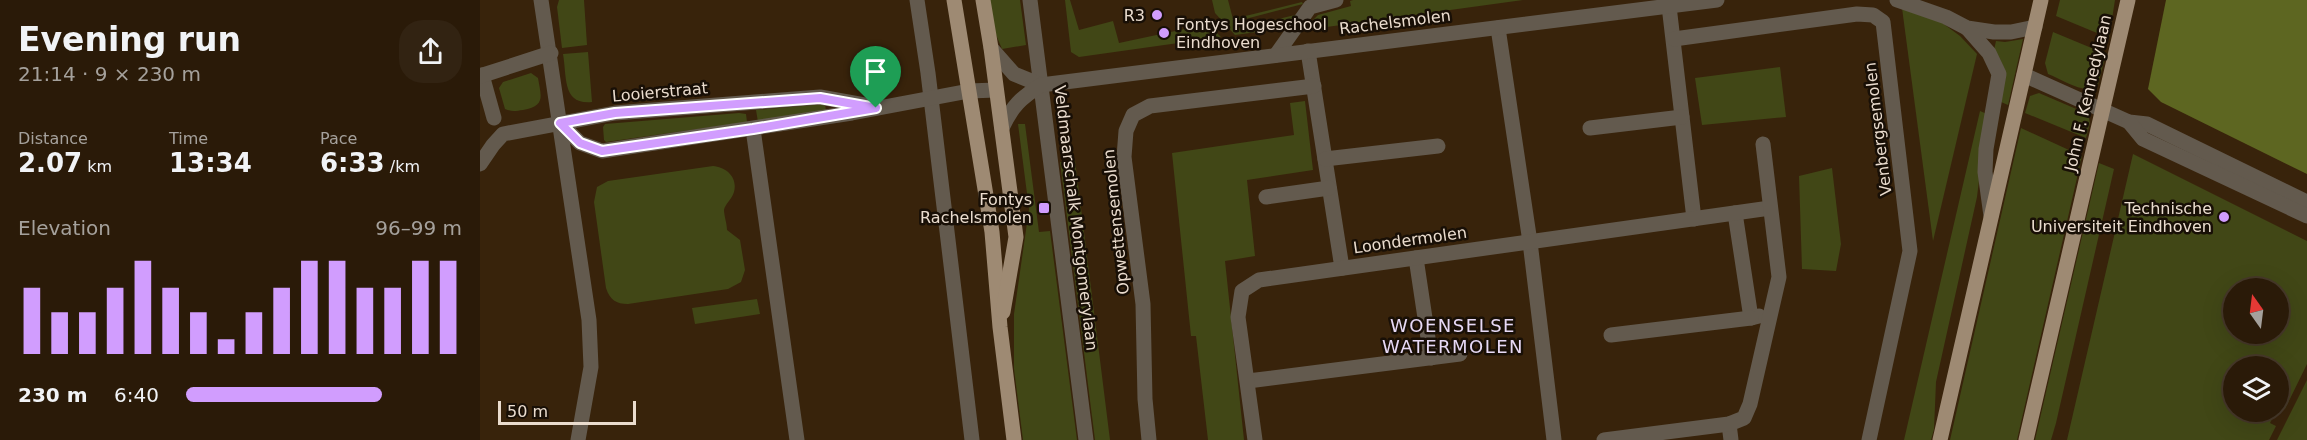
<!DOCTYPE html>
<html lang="en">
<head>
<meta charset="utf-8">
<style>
  :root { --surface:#2a1a08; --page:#322312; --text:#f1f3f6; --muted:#a5a19c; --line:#463829; --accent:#d19dfe }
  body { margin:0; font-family:"DejaVu Sans",sans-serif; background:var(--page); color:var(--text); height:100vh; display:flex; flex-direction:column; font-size:22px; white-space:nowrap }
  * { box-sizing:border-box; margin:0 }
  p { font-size:20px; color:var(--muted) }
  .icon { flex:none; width:33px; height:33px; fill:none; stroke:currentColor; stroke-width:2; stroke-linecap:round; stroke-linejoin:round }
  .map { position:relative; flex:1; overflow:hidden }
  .details { display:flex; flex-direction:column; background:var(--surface); width:480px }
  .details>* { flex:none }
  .needle { width:39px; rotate:346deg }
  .controls { position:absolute; left:1743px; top:278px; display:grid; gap:12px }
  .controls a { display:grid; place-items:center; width:66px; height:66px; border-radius:50%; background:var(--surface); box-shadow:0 6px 24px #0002,0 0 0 2px var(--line); font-size:30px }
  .scale { position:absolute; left:18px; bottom:15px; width:138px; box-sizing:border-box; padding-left:6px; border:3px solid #eadcce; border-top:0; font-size:16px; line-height:21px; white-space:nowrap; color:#eadcce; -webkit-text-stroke:4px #180f06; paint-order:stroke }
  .pin { position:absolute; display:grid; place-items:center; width:51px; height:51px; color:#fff; margin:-62px -26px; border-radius:50% 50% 50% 0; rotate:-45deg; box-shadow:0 0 6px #0007 }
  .pin .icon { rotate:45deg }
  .round { display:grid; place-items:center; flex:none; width:63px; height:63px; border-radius:24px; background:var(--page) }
  .summary { display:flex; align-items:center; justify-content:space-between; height:102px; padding:0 18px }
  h1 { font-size:33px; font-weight:600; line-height:45px }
  .metrics { display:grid; grid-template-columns:repeat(3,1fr); gap:9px; height:102px; padding:6px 18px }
  .metrics div { display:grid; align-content:center }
  .metrics b { font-size:26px; font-weight:600 }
  .metrics small { font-size:16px; font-weight:400 }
  .metrics p { font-size:16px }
  .chart { height:168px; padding:12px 18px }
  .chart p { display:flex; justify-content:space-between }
  .chart svg { width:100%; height:108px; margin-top:6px; stroke:var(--accent); stroke-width:6 }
  ul { padding:0 18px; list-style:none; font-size:20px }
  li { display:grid; grid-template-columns:96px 72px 1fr; align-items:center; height:45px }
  li i { height:15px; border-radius:8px; background:var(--accent) }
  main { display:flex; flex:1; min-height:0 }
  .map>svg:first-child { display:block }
</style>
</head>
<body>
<main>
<section class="details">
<div class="summary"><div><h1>Evening run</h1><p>21:14 · 9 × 230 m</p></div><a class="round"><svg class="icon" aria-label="share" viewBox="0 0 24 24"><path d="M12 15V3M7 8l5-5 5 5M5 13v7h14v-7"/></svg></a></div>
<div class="metrics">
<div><p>Distance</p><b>2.07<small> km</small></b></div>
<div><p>Time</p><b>13:34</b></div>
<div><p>Pace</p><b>6:33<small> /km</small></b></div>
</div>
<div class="chart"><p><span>Elevation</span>96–99 m</p>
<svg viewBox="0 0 160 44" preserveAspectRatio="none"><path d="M5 44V17M15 44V27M25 44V27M35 44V17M45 44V6M55 44V17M65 44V27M75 44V38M85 44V27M95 44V17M105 44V6M115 44V6M125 44V17M135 44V17M145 44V6M155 44V6"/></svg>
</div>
<ul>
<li><b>230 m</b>6:40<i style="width:71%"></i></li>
</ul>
</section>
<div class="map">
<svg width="1827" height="440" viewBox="0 0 1827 440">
  <rect width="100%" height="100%" fill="#38230b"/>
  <!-- green -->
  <g fill="#414716" fill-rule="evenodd">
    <path d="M 79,0 L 104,0 L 107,45 L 82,48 L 77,7 Z"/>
    <path d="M 509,0 L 540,0 L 546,45 L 522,49 L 514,30 Z"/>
    <path d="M 585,0 L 590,0 L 599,30 L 633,21 L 639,43 L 728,24 L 741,37 L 599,57 L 591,52 Z"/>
    <path d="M 732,0 L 748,0 L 753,19 L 822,2 L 823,4 L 754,22 L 756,29 L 819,14 L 806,28 L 755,35 L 735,13 Z"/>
    <path d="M 873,0 L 1043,0 L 832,29 L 831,22 L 838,15 L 871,6 L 870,1 Z"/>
    <path d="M 1580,0 L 1635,0 L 1629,38 L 1576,16 Z"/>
    <path d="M 1422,8 L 1461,22 L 1480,36 L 1497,54 L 1453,241 Z"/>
    <path d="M 1573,32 L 1626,54 L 1618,85 C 1607,97 1582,79 1568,74 L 1565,63 Z"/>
    <path d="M 1543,39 L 1528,105 L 1521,102 C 1524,79 1529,69 1514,50 L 1516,41 L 1525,42 Z"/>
    <path d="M 108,52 L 112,102 C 82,105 87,77 83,54 Z"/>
    <path d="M 1300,67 L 1306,117 L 1222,125 L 1215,78 Z"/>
    <path d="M 51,73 L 58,78 C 61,96 66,106 43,110 C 36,111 32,112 25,109 L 19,88 L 23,82 Z"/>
    <path d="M 1559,93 L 1608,114 L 1610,123 L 1606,138 L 1545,113 L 1550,96 Z"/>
    <path d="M 825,101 L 833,170 L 767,180 L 775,256 L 745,261 L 764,440 L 728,440 L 716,336 L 711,336 L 692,153 L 814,135 L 810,103 Z"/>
    <path d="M 345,104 L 346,111 L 278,122 L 276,110 Z"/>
    <path d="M 1500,111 L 1507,114 L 1497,197 L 1456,382 L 1454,429 L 1451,440 L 1424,440 Z"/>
    <path d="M 259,113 L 266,114 L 267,122 L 133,141 L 126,142 L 124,140 L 123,127 L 125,124 Z"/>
    <path d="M 538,124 L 545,124 L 559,232 L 570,231 L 597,440 L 543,440 L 534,369 L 534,314 L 549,209 Z"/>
    <path d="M 1541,128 L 1602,156 L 1542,418 L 1537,440 L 1470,440 Z"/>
    <path d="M 1653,154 L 1827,241 L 1827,364 L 1805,409 L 1799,407 L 1798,366 L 1754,366 L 1754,411 L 1796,411 L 1790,423 L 1796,426 L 1789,440 L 1587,440 ZM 1754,288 L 1798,288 L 1798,333 L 1754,333 Z"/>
    <path d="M 595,160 L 630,440 L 615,440 L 580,162 Z"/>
    <path d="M 1619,163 L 1634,169 L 1576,423 L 1571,440 L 1555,440 Z"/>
    <path d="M 233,166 C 246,167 258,177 254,192 C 252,199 245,204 244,210 C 244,215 247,224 247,230 L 260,240 L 265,270 L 261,282 L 248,289 L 148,304 C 136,304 130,300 126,288 L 114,202 L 117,187 L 128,181 Z"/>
    <path d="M 1352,168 L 1361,244 L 1356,271 L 1322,269 L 1319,176 Z"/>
    <path d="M 277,299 L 280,314 L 215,324 L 212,308 Z"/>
    <path d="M 1827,380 L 1827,440 L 1797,440 Z"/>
  </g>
  <!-- forest -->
  <path fill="#5d6621" d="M 1686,0 L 1827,0 L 1827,174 L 1681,102 L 1668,89 Z"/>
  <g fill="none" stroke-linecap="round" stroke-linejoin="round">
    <!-- minor -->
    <g stroke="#635a4e" stroke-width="15">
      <path d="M 61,0 L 109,320 L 111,367 L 98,440"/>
      <path d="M 437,0 L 448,73 L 492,440"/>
      <path d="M 550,0 L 606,440"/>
      <path d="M 1417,0 L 1466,17 L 1487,28 L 1514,32 L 1531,32 L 1555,27"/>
      <path d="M 1189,6 L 1214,219"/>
      <path d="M 1018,28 L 1050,242 L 1074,440"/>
      <path d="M 1487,28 L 1509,53 L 1519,74 L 1506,149 L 1505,172 L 1511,216"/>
      <path d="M 1194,39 L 1377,14 L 1393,15 L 1403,22 L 1430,251 L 1389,440"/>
      <path d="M 511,48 L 534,74 L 561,85"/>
      <path d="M 828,51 L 862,268"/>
      <path d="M 796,55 L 830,7 L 856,0"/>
      <path d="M 2,75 L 14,118"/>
      <path d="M 1544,75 L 1649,122 L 1667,124 L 1827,202"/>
      <path d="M 0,76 L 71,53"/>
      <path d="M 1649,122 L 1663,139 L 1827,216"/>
      <path d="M 80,123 L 100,143 L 122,151 L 372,113 L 489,91 L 516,90"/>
      <path d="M 522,128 C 532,106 541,98 561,85 L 1237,0"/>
      <path d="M 1110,128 L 1202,117"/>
      <path d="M 273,129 L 317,440"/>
      <path d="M 845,159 L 958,146"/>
      <path d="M 0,164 L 13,145 L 23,134 L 135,113 L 340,97 L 390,106"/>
      <path d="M 786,197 L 849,188"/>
      <path d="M 1255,213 L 1271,318 L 1279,316"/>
      <path d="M 936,258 L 951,358"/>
      <path d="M 1131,335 L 1271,318"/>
      <path d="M 768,381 L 980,354"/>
      <path d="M 1249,424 L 1251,440"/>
      <path d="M 669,440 L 665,399 L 663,304 L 644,157 L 646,131 L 653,115 L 670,106 L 834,86"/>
      <path d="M 775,440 L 758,317 L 762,291 L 779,280 L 1290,208"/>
      <path d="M 1124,440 L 1249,424 L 1264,418 L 1270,404 L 1299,277 L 1283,144"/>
    </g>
    <!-- major -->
    <g stroke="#9e8a73" stroke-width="15">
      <path d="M 474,0 L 512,232 L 520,327 L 534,440"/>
      <path d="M 503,0 L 511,48 L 536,237 L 523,312"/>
      <path d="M 1460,440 L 1561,0"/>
      <path d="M 1546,440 L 1648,0"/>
    </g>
  </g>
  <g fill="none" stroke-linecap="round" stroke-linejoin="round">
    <defs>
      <path id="route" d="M 340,98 L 396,108 L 273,129 L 122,151 L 100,143 L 80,123 L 135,113 Z"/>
    </defs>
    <!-- route casing -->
    <use href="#route" stroke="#fff" stroke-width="12"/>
    <!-- route -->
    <use href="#route" stroke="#d19dfe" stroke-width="8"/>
  </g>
  <!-- markers -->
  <g fill="#d19dfe" stroke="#180f06" stroke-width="2">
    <circle cx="677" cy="15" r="6"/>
    <circle cx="684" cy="33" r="6"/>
    <rect x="558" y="202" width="12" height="12" rx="3"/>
    <circle cx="1744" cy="217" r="6"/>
  </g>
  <g text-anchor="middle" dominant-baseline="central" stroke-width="5" stroke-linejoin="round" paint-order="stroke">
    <!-- poi labels -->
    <g font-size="16" fill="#eadcce" stroke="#180f06" text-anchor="end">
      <text x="665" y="15">R3</text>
      <text x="696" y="24" text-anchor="start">Fontys Hogeschool<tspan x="696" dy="18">Eindhoven</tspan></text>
      <text x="552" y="199">Fontys<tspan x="552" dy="18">Rachelsmolen</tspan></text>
      <text x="1732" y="208">Technische<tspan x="1732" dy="18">Universiteit Eindhoven</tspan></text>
    </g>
    <!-- street labels -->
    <g font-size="16" fill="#eadcce" stroke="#180f06">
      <text transform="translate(915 22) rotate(-7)">Rachelsmolen</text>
      <text transform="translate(180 92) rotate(-5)">Looierstraat</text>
      <text transform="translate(1608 93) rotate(-77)">John F. Kennedylaan</text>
      <text transform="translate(1398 129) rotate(-97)">Venbergsemolen</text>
      <text transform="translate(596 218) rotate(83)">Veldmaarschalk Montgomerylaan</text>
      <text transform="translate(636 222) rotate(-96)">Opwettensemolen</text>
      <text transform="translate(930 240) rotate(-8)">Loondermolen</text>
    </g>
    <!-- neighbourhood labels -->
    <g font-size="18" letter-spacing="1.5" fill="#e7d9f5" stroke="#180f06">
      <text x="973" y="325">WOENSELSE<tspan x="973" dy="21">WATERMOLEN</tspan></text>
    </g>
  </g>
</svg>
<div class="controls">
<a><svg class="needle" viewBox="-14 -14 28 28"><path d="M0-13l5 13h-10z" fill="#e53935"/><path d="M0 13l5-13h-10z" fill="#a5a19c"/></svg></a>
<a><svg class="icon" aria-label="layers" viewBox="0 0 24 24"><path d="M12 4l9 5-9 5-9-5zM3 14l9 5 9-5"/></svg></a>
</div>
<div class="scale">50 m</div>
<div class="pin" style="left:396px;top:108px;background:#1e9e55"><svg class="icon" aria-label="arrive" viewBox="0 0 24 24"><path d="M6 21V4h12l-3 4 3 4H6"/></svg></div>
</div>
</main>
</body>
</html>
